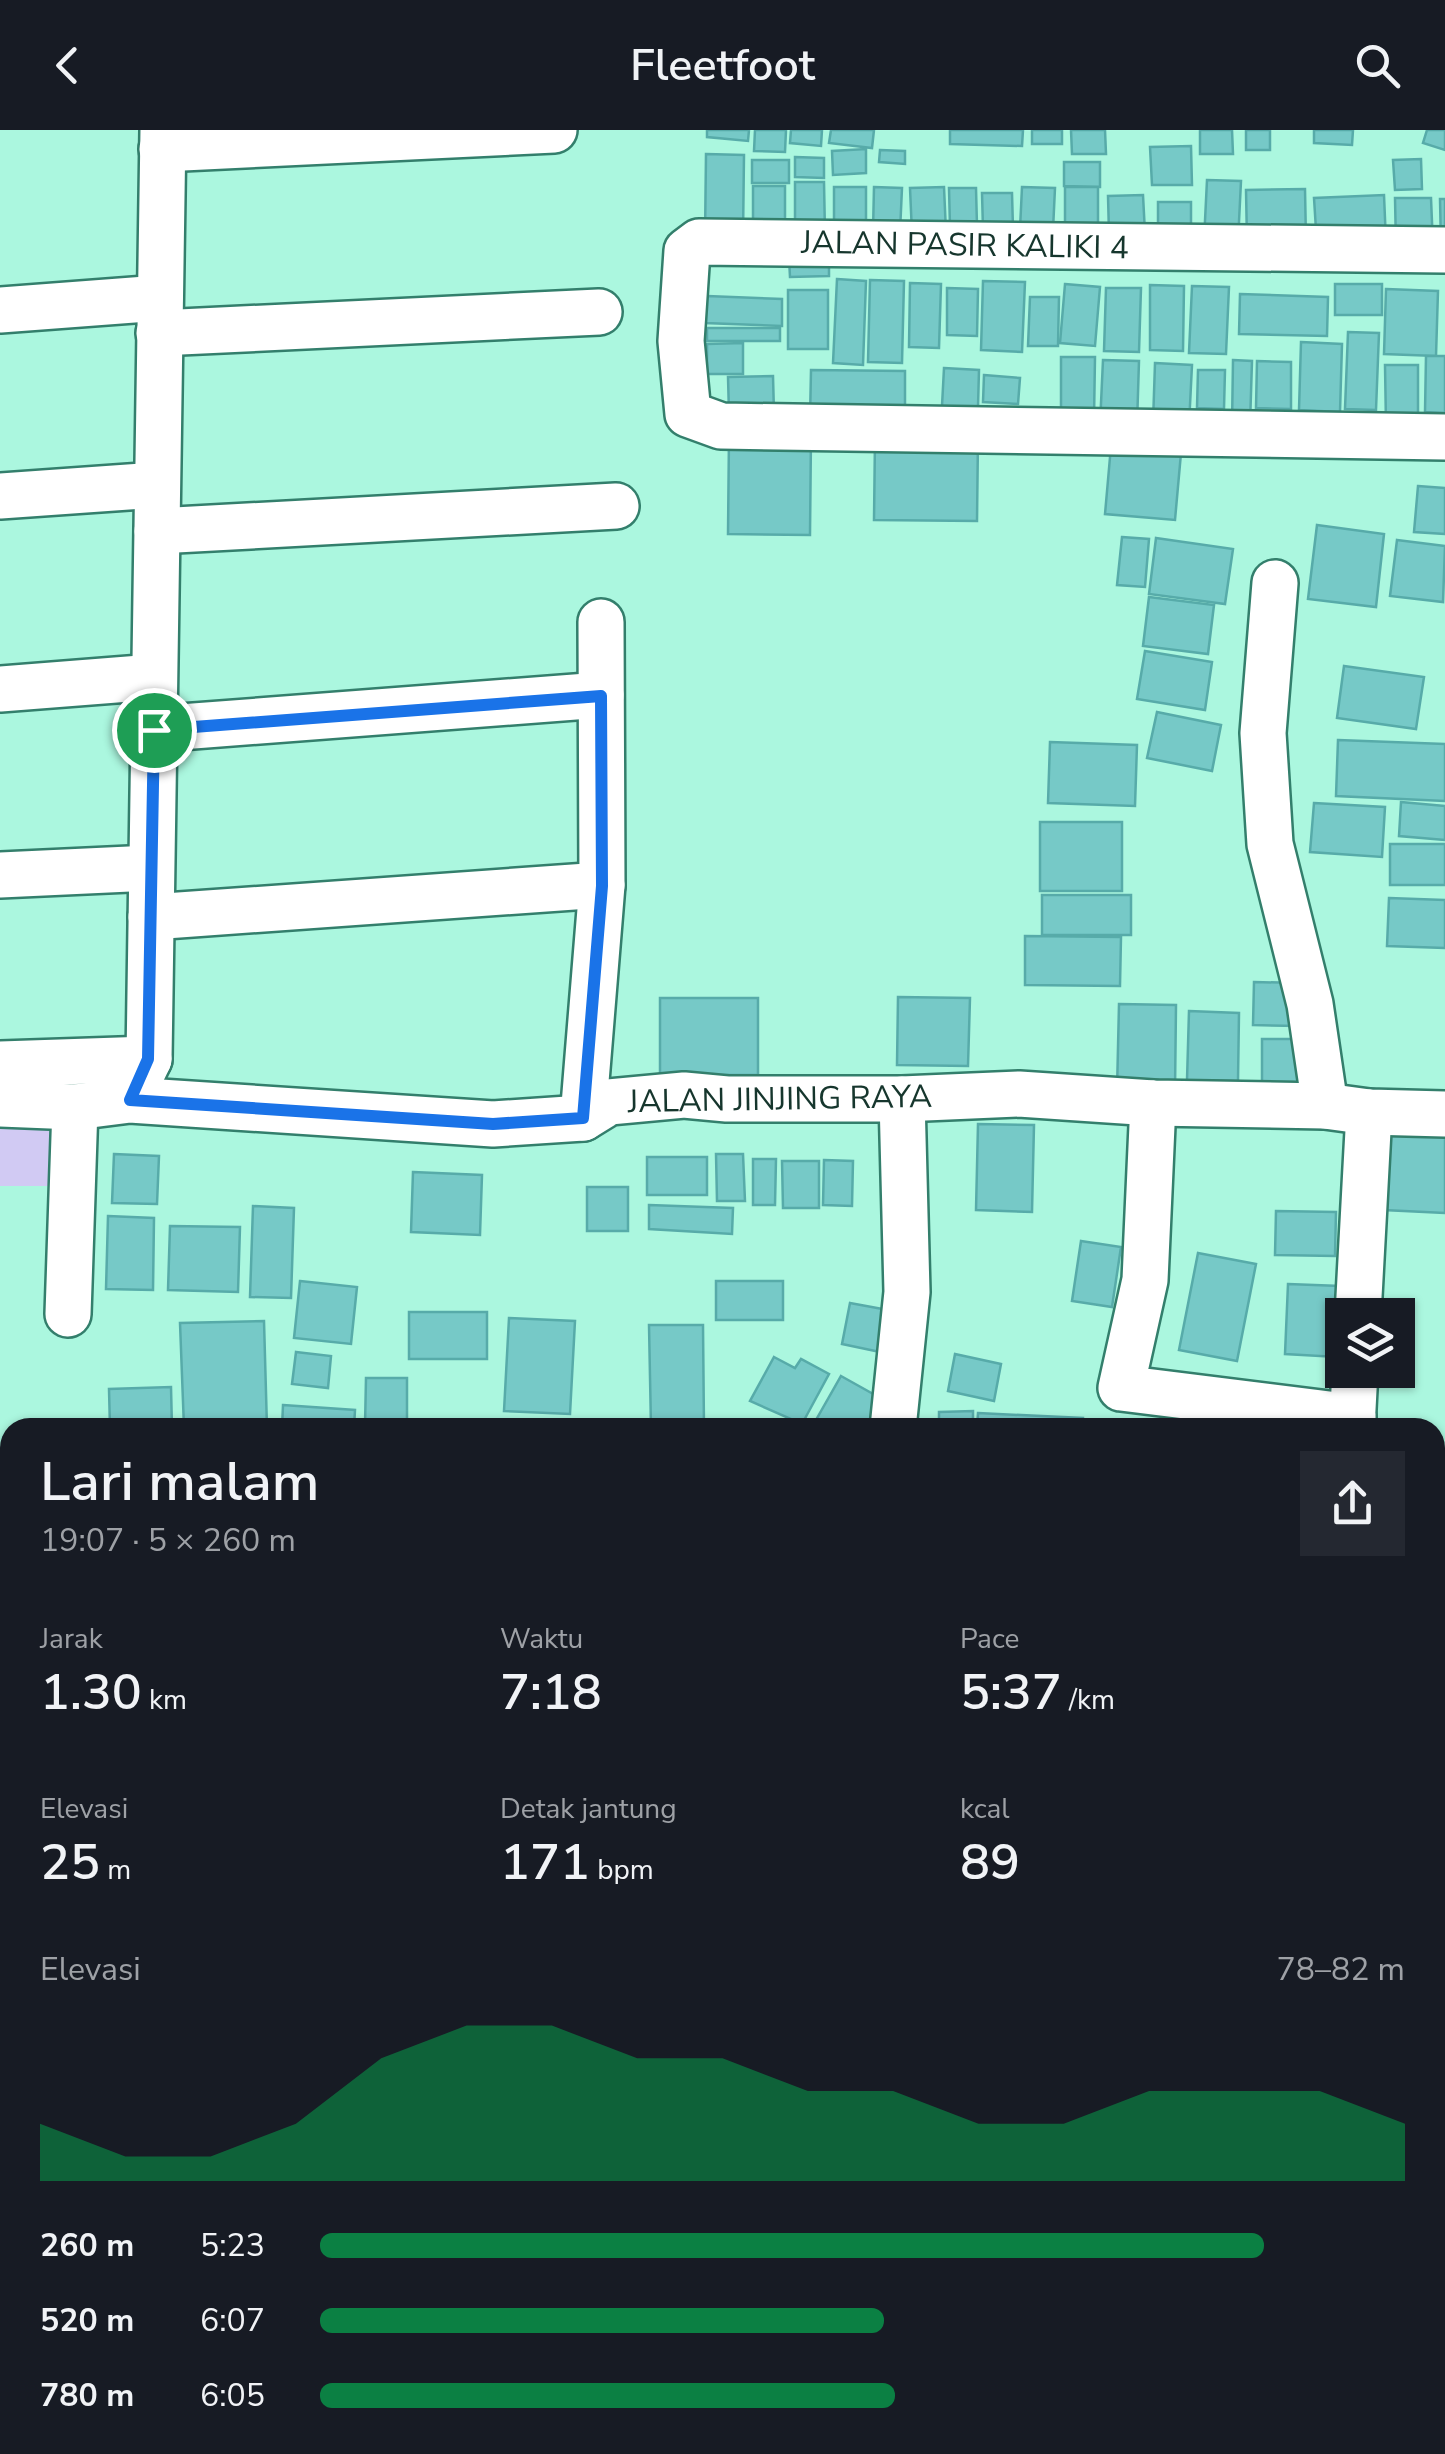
<!DOCTYPE html>
<html lang="id">
<head>
<meta charset="utf-8">
<style>
  :root { --surface:#171b24; --page:#242831; --text:#f1f3f6; --muted:#9ea1a6; --accent:#0b8043 }
  body { margin:0; font-family:"Nunito Sans",sans-serif; background:var(--page); color:var(--text); height:100vh; display:flex; flex-direction:column; font-size:38px; white-space:nowrap }
  * { box-sizing:border-box; margin:0 }
  p { font-size:32px; color:var(--muted) }
  .icon { flex:none; width:55px; height:55px; fill:none; stroke:currentColor; stroke-width:2; stroke-linecap:round; stroke-linejoin:round }
  .map { position:relative; flex:1; overflow:hidden }
  .panel { position:absolute; left:0px; top:1288px; width:1445px; height:1038px; display:flex; flex-direction:column; background:var(--surface); border-radius:30px 30px 0 0; box-shadow:0 2px 8px #0004 }
  .panel>* { flex:none }
  .buttons { position:absolute; left:1325px; top:1168px; display:grid; gap:20px }
  .buttons a { display:grid; place-items:center; width:90px; height:90px; border-radius:0px; background:var(--surface); box-shadow:0 2px 8px #0004; font-size:50px }
  .pin { position:absolute; display:grid; place-items:center; width:85px; height:85px; color:#fff; margin:-42px; border:5px solid #fff; border-radius:50%; box-shadow:0 2px 10px #0007 }
  .round { display:grid; place-items:center; flex:none; width:105px; height:105px; border-radius:0px; background:var(--page) }
  .headline { display:flex; align-items:center; justify-content:space-between; height:170px; padding:0 40px }
  h1 { font-size:55px; font-weight:600; line-height:75px }
  .stats { display:grid; grid-template-columns:repeat(3,1fr); gap:15px; height:170px; padding:10px 40px }
  .stats div { display:grid; align-content:center }
  .stats b { font-size:50px; font-weight:600 }
  .stats small { font-size:28px; font-weight:400 }
  .stats p { font-size:28px }
  .chart { height:280px; padding:20px 40px }
  .chart p { display:flex; justify-content:space-between }
  .chart svg { width:100%; height:180px; margin-top:10px; fill:var(--accent); opacity:.7 }
  ul { padding:0 40px; list-style:none; font-size:32px }
  li { display:grid; grid-template-columns:160px 120px 1fr; align-items:center; height:75px }
  li i { height:25px; border-radius:12px; background:var(--accent) }
  header { display:flex; justify-content:space-between; align-items:center; height:130px; padding:0 40px; background:var(--surface); font-size:45px; font-weight:600 }
  .map>svg:first-child { display:block }
</style>
</head>
<body>
<header><svg class="icon" aria-label="back" viewBox="0 0 24 24"><path d="M15 5l-7 7 7 7"/></svg>Fleetfoot<svg class="icon" aria-label="search" viewBox="0 0 24 24"><circle cx="10" cy="10" r="6"/><path d="M15 15l6 6"/></svg></header>
<div class="map">
<svg width="1445" height="2324" viewBox="0 0 1445 2324">
  <rect width="100%" height="100%" fill="#abf7df"/>
  <!-- green -->
  <path fill="#d1caf3" d="M 0,928 L 73,930 L 56,1056 L 0,1056 Z"/>
  <!-- building -->
  <g fill="#76c9c7" stroke="#57aba9" stroke-width="2.5">
    <path d="M 707,0 L 749,0 L 748,11 L 707,7 Z"/>
    <path d="M 755,0 L 786,0 L 785,22 L 754,21 Z"/>
    <path d="M 791,0 L 822,0 L 821,16 L 790,13 Z"/>
    <path d="M 831,0 L 874,0 L 872,18 L 829,13 Z"/>
    <path d="M 950,0 L 1023,0 L 1022,16 L 950,14 Z"/>
    <rect x="1032" y="0" width="30" height="14"/>
    <path d="M 1071,0 L 1105,0 L 1106,24 L 1072,24 Z"/>
    <path d="M 1200,0 L 1232,0 L 1233,24 L 1200,24 Z"/>
    <rect x="1246" y="0" width="24" height="20"/>
    <path d="M 1314,0 L 1353,0 L 1352,15 L 1314,13 Z"/>
    <path d="M 1427,0 L 1445,0 L 1445,20 L 1423,13 Z"/>
    <path d="M 1191,16 L 1192,55 L 1152,55 L 1150,17 Z"/>
    <path d="M 866,19 L 866,43 L 833,45 L 832,21 Z"/>
    <path d="M 880,20 L 905,21 L 905,34 L 879,32 Z"/>
    <path d="M 706,24 L 744,25 L 743,107 L 705,107 Z"/>
    <path d="M 795,27 L 824,28 L 824,48 L 795,47 Z"/>
    <path d="M 1421,29 L 1422,59 L 1395,60 L 1393,30 Z"/>
    <rect x="752" y="30" width="37" height="23"/>
    <path d="M 1064,32 L 1100,32 L 1100,57 L 1064,56 Z"/>
    <path d="M 1207,50 L 1241,51 L 1238,112 L 1204,111 Z"/>
    <path d="M 795,52 L 824,52 L 825,103 L 795,104 Z"/>
    <rect x="753" y="56" width="32" height="53"/>
    <rect x="834" y="57" width="32" height="44"/>
    <path d="M 874,57 L 902,58 L 900,102 L 873,101 Z"/>
    <path d="M 944,57 L 946,102 L 912,104 L 910,58 Z"/>
    <path d="M 1022,57 L 1055,58 L 1053,100 L 1020,99 Z"/>
    <rect x="1065" y="57" width="33" height="46"/>
    <path d="M 949,58 L 976,58 L 977,96 L 950,97 Z"/>
    <path d="M 1305,59 L 1306,110 L 1247,112 L 1246,60 Z"/>
    <path d="M 982,63 L 1012,63 L 1013,98 L 983,99 Z"/>
    <path d="M 1143,65 L 1145,103 L 1109,104 L 1108,66 Z"/>
    <path d="M 1384,65 L 1386,112 L 1317,116 L 1314,68 Z"/>
    <path d="M 1395,68 L 1431,68 L 1433,116 L 1396,117 Z"/>
    <path d="M 1440,69 L 1445,69 L 1445,116 L 1441,116 Z"/>
    <rect x="1158" y="72" width="33" height="38"/>
    <path d="M 829,127 L 829,146 L 790,147 L 789,128 Z"/>
    <path d="M 837,149 L 866,151 L 863,235 L 833,233 Z"/>
    <path d="M 870,150 L 904,151 L 902,233 L 868,232 Z"/>
    <path d="M 983,151 L 1025,152 L 1022,222 L 981,220 Z"/>
    <path d="M 910,153 L 941,154 L 939,218 L 909,217 Z"/>
    <path d="M 1065,154 L 1100,157 L 1095,216 L 1060,213 Z"/>
    <rect x="1335" y="154" width="47" height="31"/>
    <path d="M 1150,155 L 1184,156 L 1183,221 L 1150,220 Z"/>
    <path d="M 1192,156 L 1229,157 L 1226,224 L 1189,223 Z"/>
    <path d="M 947,158 L 978,159 L 977,206 L 947,205 Z"/>
    <path d="M 1106,158 L 1141,158 L 1139,222 L 1104,221 Z"/>
    <path d="M 1386,159 L 1438,161 L 1436,226 L 1384,224 Z"/>
    <rect x="788" y="160" width="40" height="59"/>
    <path d="M 1240,164 L 1328,167 L 1327,206 L 1239,204 Z"/>
    <path d="M 707,166 L 782,169 L 782,196 L 705,193 Z"/>
    <path d="M 1030,167 L 1059,167 L 1058,216 L 1028,216 Z"/>
    <rect x="707" y="198" width="73" height="13"/>
    <path d="M 1348,202 L 1379,203 L 1376,280 L 1345,279 Z"/>
    <path d="M 1301,212 L 1342,214 L 1340,282 L 1299,280 Z"/>
    <path d="M 743,213 L 743,244 L 707,244 L 707,214 Z"/>
    <path d="M 1426,226 L 1445,226 L 1445,283 L 1425,282 Z"/>
    <path d="M 1061,227 L 1095,227 L 1094,289 L 1061,289 Z"/>
    <path d="M 1103,230 L 1139,231 L 1137,295 L 1100,295 Z"/>
    <path d="M 1233,230 L 1252,231 L 1250,295 L 1232,295 Z"/>
    <path d="M 1257,231 L 1291,232 L 1291,279 L 1256,278 Z"/>
    <path d="M 1155,233 L 1192,235 L 1189,295 L 1153,293 Z"/>
    <path d="M 1385,235 L 1418,235 L 1418,295 L 1386,295 Z"/>
    <path d="M 944,238 L 979,240 L 978,277 L 942,276 Z"/>
    <path d="M 811,240 L 905,241 L 905,290 L 810,289 Z"/>
    <path d="M 1198,240 L 1225,240 L 1224,279 L 1197,278 Z"/>
    <path d="M 984,245 L 1020,248 L 1018,274 L 983,272 Z"/>
    <path d="M 773,246 L 774,283 L 729,284 L 728,247 Z"/>
    <path d="M 729,305 L 811,305 L 810,405 L 728,404 Z"/>
    <path d="M 875,308 L 978,308 L 977,391 L 874,390 Z"/>
    <path d="M 1111,316 L 1181,323 L 1175,390 L 1105,384 Z"/>
    <path d="M 1418,356 L 1445,358 L 1445,404 L 1414,402 Z"/>
    <path d="M 1317,395 L 1384,404 L 1376,477 L 1308,469 Z"/>
    <path d="M 1122,407 L 1149,409 L 1145,457 L 1117,455 Z"/>
    <path d="M 1156,408 L 1233,419 L 1225,474 L 1149,464 Z"/>
    <path d="M 1397,410 L 1445,416 L 1443,472 L 1390,466 Z"/>
    <path d="M 1149,467 L 1214,475 L 1208,524 L 1143,516 Z"/>
    <path d="M 1145,521 L 1212,532 L 1205,580 L 1137,569 Z"/>
    <path d="M 1344,536 L 1424,547 L 1416,599 L 1337,588 Z"/>
    <path d="M 1157,582 L 1221,595 L 1212,641 L 1147,628 Z"/>
    <path d="M 1338,610 L 1445,614 L 1445,671 L 1336,666 Z"/>
    <path d="M 1050,612 L 1137,615 L 1135,676 L 1048,673 Z"/>
    <path d="M 1401,672 L 1445,676 L 1445,710 L 1399,706 Z"/>
    <path d="M 1314,673 L 1385,677 L 1382,727 L 1310,722 Z"/>
    <rect x="1040" y="692" width="82" height="69"/>
    <rect x="1390" y="714" width="55" height="41"/>
    <rect x="1042" y="765" width="89" height="40"/>
    <path d="M 1389,768 L 1445,770 L 1445,818 L 1387,816 Z"/>
    <path d="M 1025,806 L 1121,807 L 1120,856 L 1025,855 Z"/>
    <path d="M 1254,852 L 1298,853 L 1298,896 L 1253,895 Z"/>
    <path d="M 898,867 L 970,868 L 968,936 L 897,935 Z"/>
    <rect x="660" y="868" width="98" height="77"/>
    <path d="M 1119,874 L 1176,875 L 1175,961 L 1117,961 Z"/>
    <path d="M 1189,881 L 1239,883 L 1238,951 L 1187,950 Z"/>
    <path d="M 1262,909 L 1305,909 L 1304,957 L 1262,957 Z"/>
    <path d="M 1389,991 L 1445,994 L 1445,1083 L 1384,1080 Z"/>
    <path d="M 978,994 L 1034,995 L 1032,1082 L 976,1080 Z"/>
    <path d="M 114,1024 L 159,1026 L 157,1074 L 112,1073 Z"/>
    <path d="M 716,1024 L 743,1024 L 745,1071 L 717,1071 Z"/>
    <rect x="647" y="1027" width="60" height="38"/>
    <path d="M 753,1029 L 776,1029 L 775,1075 L 753,1075 Z"/>
    <path d="M 824,1030 L 853,1031 L 852,1076 L 823,1075 Z"/>
    <path d="M 782,1031 L 819,1031 L 819,1078 L 783,1078 Z"/>
    <path d="M 413,1042 L 482,1045 L 480,1105 L 411,1102 Z"/>
    <rect x="587" y="1057" width="41" height="44"/>
    <path d="M 649,1075 L 733,1078 L 732,1104 L 649,1099 Z"/>
    <path d="M 253,1076 L 294,1078 L 291,1168 L 250,1167 Z"/>
    <path d="M 1276,1081 L 1336,1082 L 1335,1126 L 1275,1125 Z"/>
    <path d="M 108,1086 L 154,1088 L 153,1160 L 106,1159 Z"/>
    <path d="M 170,1096 L 240,1097 L 238,1162 L 168,1160 Z"/>
    <path d="M 1081,1111 L 1121,1117 L 1112,1177 L 1072,1171 Z"/>
    <path d="M 1198,1123 L 1256,1134 L 1237,1231 L 1179,1220 Z"/>
    <path d="M 300,1151 L 357,1157 L 351,1214 L 294,1208 Z"/>
    <rect x="716" y="1151" width="67" height="39"/>
    <path d="M 1288,1154 L 1340,1156 L 1337,1227 L 1285,1224 Z"/>
    <path d="M 850,1173 L 888,1180 L 880,1222 L 842,1214 Z"/>
    <rect x="409" y="1182" width="78" height="47"/>
    <path d="M 509,1188 L 575,1191 L 570,1284 L 504,1281 Z"/>
    <path d="M 264,1191 L 267,1298 L 184,1298 L 180,1193 Z"/>
    <path d="M 649,1195 L 703,1195 L 704,1298 L 651,1298 Z"/>
    <path d="M 296,1222 L 331,1226 L 328,1258 L 292,1254 Z"/>
    <path d="M 955,1224 L 1001,1234 L 994,1271 L 948,1261 Z"/>
    <path d="M 774,1227 L 795,1238 L 801,1229 L 829,1244 L 802,1294 L 750,1271 Z"/>
    <path d="M 841,1246 L 891,1274 L 878,1298 L 812,1297 Z"/>
    <path d="M 366,1248 L 407,1248 L 407,1297 L 365,1296 Z"/>
    <path d="M 171,1257 L 172,1298 L 110,1298 L 109,1259 Z"/>
    <path d="M 283,1275 L 355,1280 L 354,1298 L 282,1298 Z"/>
    <path d="M 973,1281 L 973,1298 L 939,1298 L 939,1282 Z"/>
    <path d="M 978,1283 L 1083,1288 L 1083,1298 L 977,1298 Z"/>
    <path d="M 751,1290 L 788,1292 L 787,1298 L 751,1298 Z"/>
    <path d="M 5,2189 L 10,2189 L 10,2235 L 6,2235 Z"/>
    <path d="M 0,2242 L 10,2243 L 10,2287 L 0,2287 Z"/>
    <path d="M 5,2290 L 10,2290 L 10,2315 L 76,2315 L 76,2324 L 4,2324 Z"/>
    <path d="M 118,2315 L 227,2315 L 227,2320 L 118,2318 Z"/>
    <path d="M 325,2315 L 387,2315 L 388,2324 L 325,2324 Z"/>
    <path d="M 125,2320 L 204,2321 L 204,2324 L 125,2324 Z"/>
  </g>
  <g fill="none" stroke-linecap="round" stroke-linejoin="round">
    <defs>
      <g id="minor">
        <path d="M 162,19 L 554,0"/>
        <path d="M 1445,120 L 699,112 L 687,121 L 681,211 L 688,284 L 721,296 L 1445,307"/>
        <path d="M 0,180 L 160,168"/>
        <path d="M 159,203 L 599,182"/>
        <path d="M 0,366 L 157,355"/>
        <path d="M 157,401 L 616,376"/>
        <path d="M 1275,453 L 1263,603 L 1270,714 L 1310,874 L 1325,976"/>
        <path d="M 0,559 L 154,547"/>
        <path d="M 154,599 L 601,565"/>
        <path d="M 0,745 L 151,738"/>
        <path d="M 151,787 L 602,755"/>
        <path d="M 149,929 L 163,0"/>
        <path d="M 0,934 L 149,929 L 136,956"/>
        <path d="M 1153,973 L 1145,1150 L 1121,1258 L 1353,1287"/>
        <path d="M 0,974 L 75,977 L 130,970 L 493,994 L 583,988 L 609,972 L 684,965 L 727,969 L 902,969 L 1019,964 L 1153,973 L 1325,976 L 1369,982 L 1445,984"/>
        <path d="M 583,988 L 602,755 L 601,492"/>
        <path d="M 68,1184 L 75,977"/>
        <path d="M 1358,1185 L 1369,982"/>
        <path d="M 893,1298 L 907,1162 L 902,969"/>
        <path d="M 1352,1298 L 1355,1240"/>
        <path d="M 1435,1617 L 1445,1619"/>
        <path d="M 1435,1938 L 1445,1938"/>
        <path d="M 98,2324 L 98,2315"/>
        <path d="M 863,2324 L 863,2315"/>
        <path d="M 1120,2324 L 1120,2315"/>
      </g>
    </defs>
    <!-- minor casing -->
    <use href="#minor" stroke="#337f6c" stroke-width="50"/>
    <!-- minor -->
    <use href="#minor" stroke="#fff" stroke-width="45"/>
  </g>
  <g fill="none" stroke-linecap="round" stroke-linejoin="round">
    <defs>
      <path id="route" d="M 601,566 L 602,756 L 583,988 L 493,994 L 130,970 L 148,929 L 154,600 Z"/>
    </defs>
    <!-- route casing -->
    <use href="#route" stroke="#fff" stroke-width="20"/>
    <!-- route -->
    <use href="#route" stroke="#1a73e8" stroke-width="12"/>
  </g>
  <g text-anchor="middle" dominant-baseline="central" stroke-width="9" stroke-linejoin="round" paint-order="stroke">
    <!-- street labels -->
    <g font-size="32" fill="#16362d" stroke="#fff">
      <text transform="translate(965 115) rotate(1)">JALAN PASIR KALIKI 4</text>
      <text transform="translate(780 969) rotate(-1)">JALAN JINJING RAYA</text>
    </g>
  </g>
</svg>
<div class="buttons">
<a><svg class="icon" aria-label="layers" viewBox="0 0 24 24"><path d="M12 4l9 5-9 5-9-5zM3 14l9 5 9-5"/></svg></a>
</div>
<div class="pin" style="left:154px;top:600px;background:#1e9e55"><svg class="icon" aria-label="arrive" viewBox="0 0 24 24"><path d="M6 21V4h12l-3 4 3 4H6"/></svg></div>
<section class="panel">
<div class="headline"><div><h1>Lari malam</h1><p>19:07 · 5 × 260 m</p></div><a class="round"><svg class="icon" aria-label="share" viewBox="0 0 24 24"><path d="M12 15V3M7 8l5-5 5 5M5 13v7h14v-7"/></svg></a></div>
<div class="stats">
<div><p>Jarak</p><b>1.30<small> km</small></b></div>
<div><p>Waktu</p><b>7:18</b></div>
<div><p>Pace</p><b>5:37<small> /km</small></b></div>
</div>
<div class="stats">
<div><p>Elevasi</p><b>25<small> m</small></b></div>
<div><p>Detak jantung</p><b>171<small> bpm</small></b></div>
<div><p>kcal</p><b>89</b></div>
</div>
<div class="chart"><p><span>Elevasi</span>78–82 m</p>
<svg viewBox="0 0 160 44" preserveAspectRatio="none"><path d="M0 44V30L10 38L20 38L30 30L40 14L50 6L60 6L70 14L80 14L90 22L100 22L110 30L120 30L130 22L140 22L150 22L160 30V44z"/></svg>
</div>
<ul>
<li><b>260 m</b>5:23<i style="width:87%"></i></li>
<li><b>520 m</b>6:07<i style="width:52%"></i></li>
<li><b>780 m</b>6:05<i style="width:53%"></i></li>
</ul>
</section>
</div>
</body>
</html>
